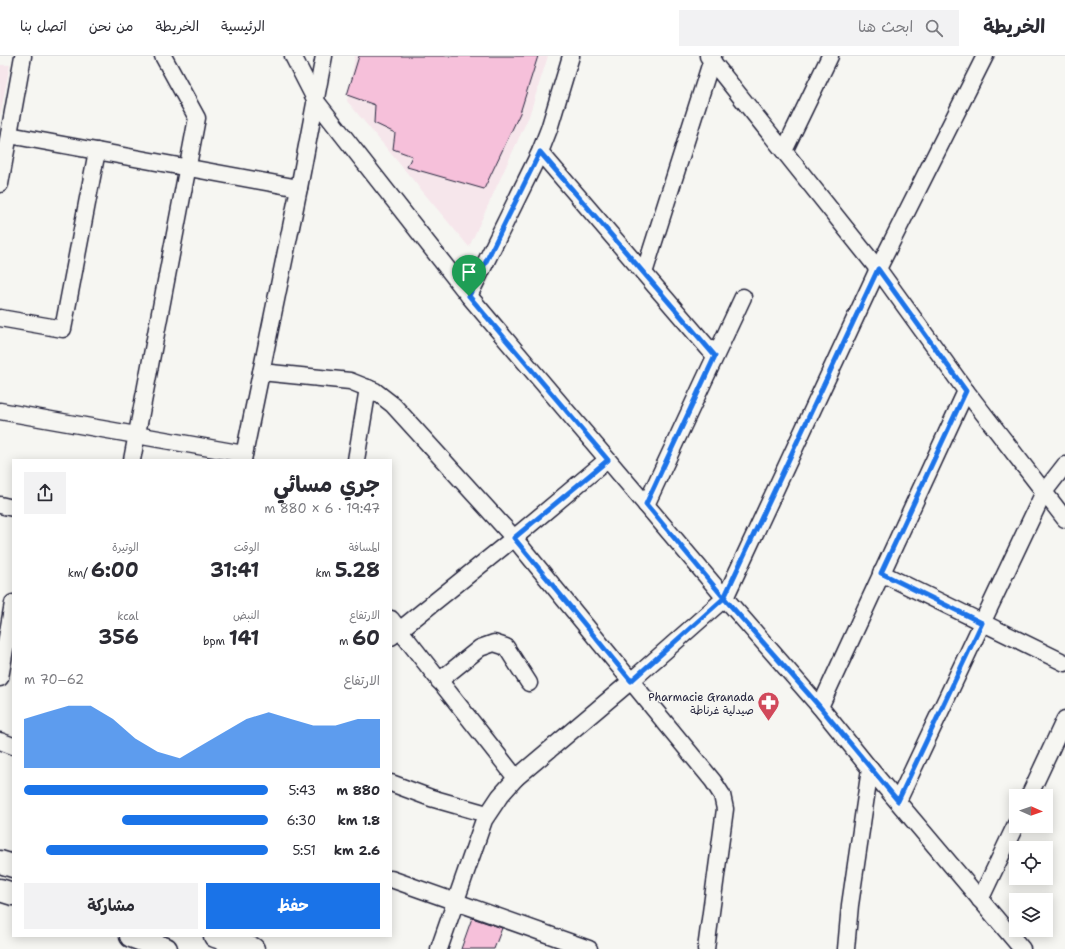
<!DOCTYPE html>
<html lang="ar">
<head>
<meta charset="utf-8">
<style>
  :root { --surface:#fff; --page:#f2f2f3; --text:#2b2b33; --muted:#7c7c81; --line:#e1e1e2; --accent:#1a73e8 }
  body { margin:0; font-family:"Shantell Sans","Playpen Sans Arabic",sans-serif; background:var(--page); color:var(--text); direction:rtl; height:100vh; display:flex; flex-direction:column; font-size:15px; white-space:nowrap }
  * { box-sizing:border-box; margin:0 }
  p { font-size:13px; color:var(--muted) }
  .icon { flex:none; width:22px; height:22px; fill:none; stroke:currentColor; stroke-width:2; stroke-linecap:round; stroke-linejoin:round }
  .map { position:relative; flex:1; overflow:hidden; direction:ltr }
  .panel { position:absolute; left:12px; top:403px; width:380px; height:478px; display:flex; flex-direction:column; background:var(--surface); border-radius:0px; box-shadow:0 2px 10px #0003; direction:rtl }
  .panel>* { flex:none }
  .needle { width:26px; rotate:92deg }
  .buttons { position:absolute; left:1009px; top:733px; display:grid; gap:8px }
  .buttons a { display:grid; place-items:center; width:44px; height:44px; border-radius:0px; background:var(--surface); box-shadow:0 2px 10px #0003; font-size:20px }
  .pin { position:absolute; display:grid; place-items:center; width:34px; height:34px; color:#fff; margin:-41px -17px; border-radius:50% 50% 50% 0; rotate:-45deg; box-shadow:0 0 4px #0007 }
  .pin .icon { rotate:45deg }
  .round { display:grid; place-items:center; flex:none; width:42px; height:42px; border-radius:0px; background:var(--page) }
  .summary { display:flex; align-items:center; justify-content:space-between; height:68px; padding:0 12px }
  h1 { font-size:22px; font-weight:700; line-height:30px }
  .stats { display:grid; grid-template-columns:repeat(3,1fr); gap:6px; height:68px; padding:4px 12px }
  .stats div { display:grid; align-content:center }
  .stats b { font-size:20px; font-weight:700 }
  .stats small { font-size:11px; font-weight:400 }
  .stats p { font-size:11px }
  .chart { height:112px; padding:8px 12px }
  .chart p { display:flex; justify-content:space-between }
  .chart svg { width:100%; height:72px; margin-top:4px; fill:var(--accent); opacity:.7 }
  .button { display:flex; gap:8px; margin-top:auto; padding:8px 12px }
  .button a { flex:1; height:46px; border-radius:0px; background:var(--accent); color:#fff; font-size:16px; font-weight:700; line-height:46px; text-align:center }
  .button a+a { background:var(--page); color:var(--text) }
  ul { padding:0 12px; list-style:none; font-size:13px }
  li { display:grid; grid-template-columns:64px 48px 1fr; align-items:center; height:30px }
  li i { height:10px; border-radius:5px; background:var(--accent) }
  header { display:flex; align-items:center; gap:24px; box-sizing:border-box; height:56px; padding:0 20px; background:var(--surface); border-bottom:1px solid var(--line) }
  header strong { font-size:19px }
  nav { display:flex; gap:22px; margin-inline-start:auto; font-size:14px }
  .search { width:280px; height:36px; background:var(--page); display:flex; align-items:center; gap:10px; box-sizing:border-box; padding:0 14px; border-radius:0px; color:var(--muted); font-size:15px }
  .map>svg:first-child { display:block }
</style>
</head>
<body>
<header>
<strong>الخريطة</strong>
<div class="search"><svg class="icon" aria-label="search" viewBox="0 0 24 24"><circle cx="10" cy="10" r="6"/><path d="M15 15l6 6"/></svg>ابحث هنا</div>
<nav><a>الرئيسية</a><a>الخريطة</a><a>من نحن</a><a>اتصل بنا</a></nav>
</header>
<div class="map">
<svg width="1065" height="893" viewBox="0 0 1065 893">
  <rect width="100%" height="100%" fill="#f6f6f2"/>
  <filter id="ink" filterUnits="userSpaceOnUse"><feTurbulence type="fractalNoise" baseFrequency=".025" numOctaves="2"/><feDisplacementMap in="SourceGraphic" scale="8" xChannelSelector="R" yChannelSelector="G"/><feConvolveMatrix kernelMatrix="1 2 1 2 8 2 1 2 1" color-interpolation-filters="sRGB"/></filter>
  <g filter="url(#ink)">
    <!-- built -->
    <g fill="#f6e6eb">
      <path d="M 355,0 L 548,0 L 529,60 L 469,191 L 347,45 Z"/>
      <path d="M 0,9 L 10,9 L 0,60 Z"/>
    </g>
    <!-- building -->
    <g fill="#f6c0da" stroke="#22223b">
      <path d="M 359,0 L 538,0 L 520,57 L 484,133 L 407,111 L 412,100 L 393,93 L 395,77 L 374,67 L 375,49 L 347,39 Z"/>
      <path d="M 472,862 L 502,872 L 494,893 L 461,893 Z"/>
    </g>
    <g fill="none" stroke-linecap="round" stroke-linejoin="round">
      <defs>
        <g id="street">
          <path d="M 293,0 L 316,45 L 469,240 L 725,542 L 820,651 L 870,713 L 1022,893"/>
          <path d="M 708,0 L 878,213 L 966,335 L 1065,463"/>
          <path d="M 9,79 L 299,132"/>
          <path d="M 784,95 L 830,0"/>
          <path d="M 540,96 L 715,300"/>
          <path d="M 0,128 L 23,0"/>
          <path d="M 644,217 L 713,0"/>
          <path d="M 469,240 L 540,96 L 549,73 L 571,0"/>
          <path d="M 0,262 L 63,273 L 97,95"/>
          <path d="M 261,316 L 350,325 L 375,335 L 393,349 L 514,482 L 631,625 L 713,725 L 722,739 L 725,753 L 723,768 L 706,893"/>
          <path d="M 0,355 L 244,398"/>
          <path d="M 132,404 L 197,62 L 163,0"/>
          <path d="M 243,404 L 299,132 L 324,0"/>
          <path d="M 356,404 L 368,332"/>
          <path d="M 0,449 L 13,452"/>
          <path d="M 646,449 L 743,241"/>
          <path d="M 881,517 L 1065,607"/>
          <path d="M 391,563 L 516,722"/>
          <path d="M 391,581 L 514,482 L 607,404"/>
          <path d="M 0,622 L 13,547"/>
          <path d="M 439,625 L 480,592 L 494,587 L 506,591 L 529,627"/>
          <path d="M 820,651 L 966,335"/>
          <path d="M 0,685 L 13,690"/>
          <path d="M 391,727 L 431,742 L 487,758"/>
          <path d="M 1029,740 L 1065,663"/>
          <path d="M 898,745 L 1044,436 L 1065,409"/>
          <path d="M 391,823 L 589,893"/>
          <path d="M 980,844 L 1016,768"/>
          <path d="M 439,893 L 484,764 L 500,740 L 516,722 L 631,625 L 725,542 L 878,213 L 985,0"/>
          <path d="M 846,893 L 850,849 L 870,713"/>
        </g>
        <g id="secondary">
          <path d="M 0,806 L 13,810"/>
          <path d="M 0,834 L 13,838"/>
          <path d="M 131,880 L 166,893"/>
          <path d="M 215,880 L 253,893"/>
        </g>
      </defs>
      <!-- street casing -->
      <use href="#street" stroke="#22223b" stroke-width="19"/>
      <!-- secondary casing -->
      <use href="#secondary" stroke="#22223b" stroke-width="25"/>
      <!-- street -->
      <use href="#street" stroke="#f6f6f2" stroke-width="16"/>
      <!-- secondary -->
      <use href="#secondary" stroke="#f6f6f2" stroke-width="22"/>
    </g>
  </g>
  <g fill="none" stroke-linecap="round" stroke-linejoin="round" filter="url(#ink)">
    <defs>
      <path id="route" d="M 469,240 L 608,404 L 514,482 L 631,625 L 724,542 L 820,651 L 898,745 L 982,567 L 881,517 L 966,335 L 878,213 L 724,542 L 646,448 L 715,300 L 540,96 L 469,240"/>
    </defs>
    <!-- route casing -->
    <use href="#route" stroke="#fff" stroke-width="8"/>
    <!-- route -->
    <use href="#route" stroke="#1a73e8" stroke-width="5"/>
  </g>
  <!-- icons -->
  <defs>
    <symbol id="pharmacy-pin" viewBox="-11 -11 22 30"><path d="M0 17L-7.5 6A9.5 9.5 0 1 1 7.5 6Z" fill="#d1495b" stroke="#f6f6f2"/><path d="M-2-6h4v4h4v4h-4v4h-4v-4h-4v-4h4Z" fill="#fff"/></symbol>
  </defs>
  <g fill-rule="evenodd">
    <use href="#pharmacy-pin" x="756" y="634" width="25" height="34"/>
  </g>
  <g text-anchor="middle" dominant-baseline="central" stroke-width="3" stroke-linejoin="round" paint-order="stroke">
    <!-- poi labels -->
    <g font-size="11" fill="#22223b" stroke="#f6f6f2" text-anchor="end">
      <text x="754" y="641">Pharmacie Granada<tspan x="754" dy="13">صيدلية غرناطة</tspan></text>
    </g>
  </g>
</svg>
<div class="buttons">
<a><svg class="needle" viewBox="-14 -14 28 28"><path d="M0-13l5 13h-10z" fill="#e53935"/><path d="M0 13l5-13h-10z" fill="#7c7c81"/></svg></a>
<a><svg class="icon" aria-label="locate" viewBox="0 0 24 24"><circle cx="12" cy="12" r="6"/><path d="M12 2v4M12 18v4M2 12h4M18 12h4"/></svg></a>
<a><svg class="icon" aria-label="layers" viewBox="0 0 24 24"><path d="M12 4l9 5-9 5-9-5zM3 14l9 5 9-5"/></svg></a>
</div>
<div class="pin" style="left:469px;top:240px;background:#1e9e55"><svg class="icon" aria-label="arrive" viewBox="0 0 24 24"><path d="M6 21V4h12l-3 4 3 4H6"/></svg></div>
<section class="panel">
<div class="summary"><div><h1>جري مسائي</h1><p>19:47 · 6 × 880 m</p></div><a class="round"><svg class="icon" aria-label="share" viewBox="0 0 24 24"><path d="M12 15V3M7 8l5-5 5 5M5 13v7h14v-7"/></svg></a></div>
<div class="stats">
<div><p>المسافة</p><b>5.28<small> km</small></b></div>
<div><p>الوقت</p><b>31:41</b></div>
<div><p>الوتيرة</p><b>6:00<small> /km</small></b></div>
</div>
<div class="stats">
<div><p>الارتفاع</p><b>60<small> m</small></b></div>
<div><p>النبض</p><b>141<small> bpm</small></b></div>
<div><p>kcal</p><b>356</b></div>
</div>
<div class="chart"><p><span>الارتفاع</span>62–70 m</p>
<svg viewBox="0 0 160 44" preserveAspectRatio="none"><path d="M0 44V14L10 10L20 6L30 6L40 14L50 26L60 34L70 38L80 30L90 22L100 14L110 10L120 14L130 18L140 18L150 14L160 14V44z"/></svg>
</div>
<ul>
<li><b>880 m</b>5:43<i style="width:100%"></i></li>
<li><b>1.8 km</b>6:30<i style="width:60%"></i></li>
<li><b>2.6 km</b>5:51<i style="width:91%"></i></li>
</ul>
<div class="button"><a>حفظ</a><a>مشاركة</a></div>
</section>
</div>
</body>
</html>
